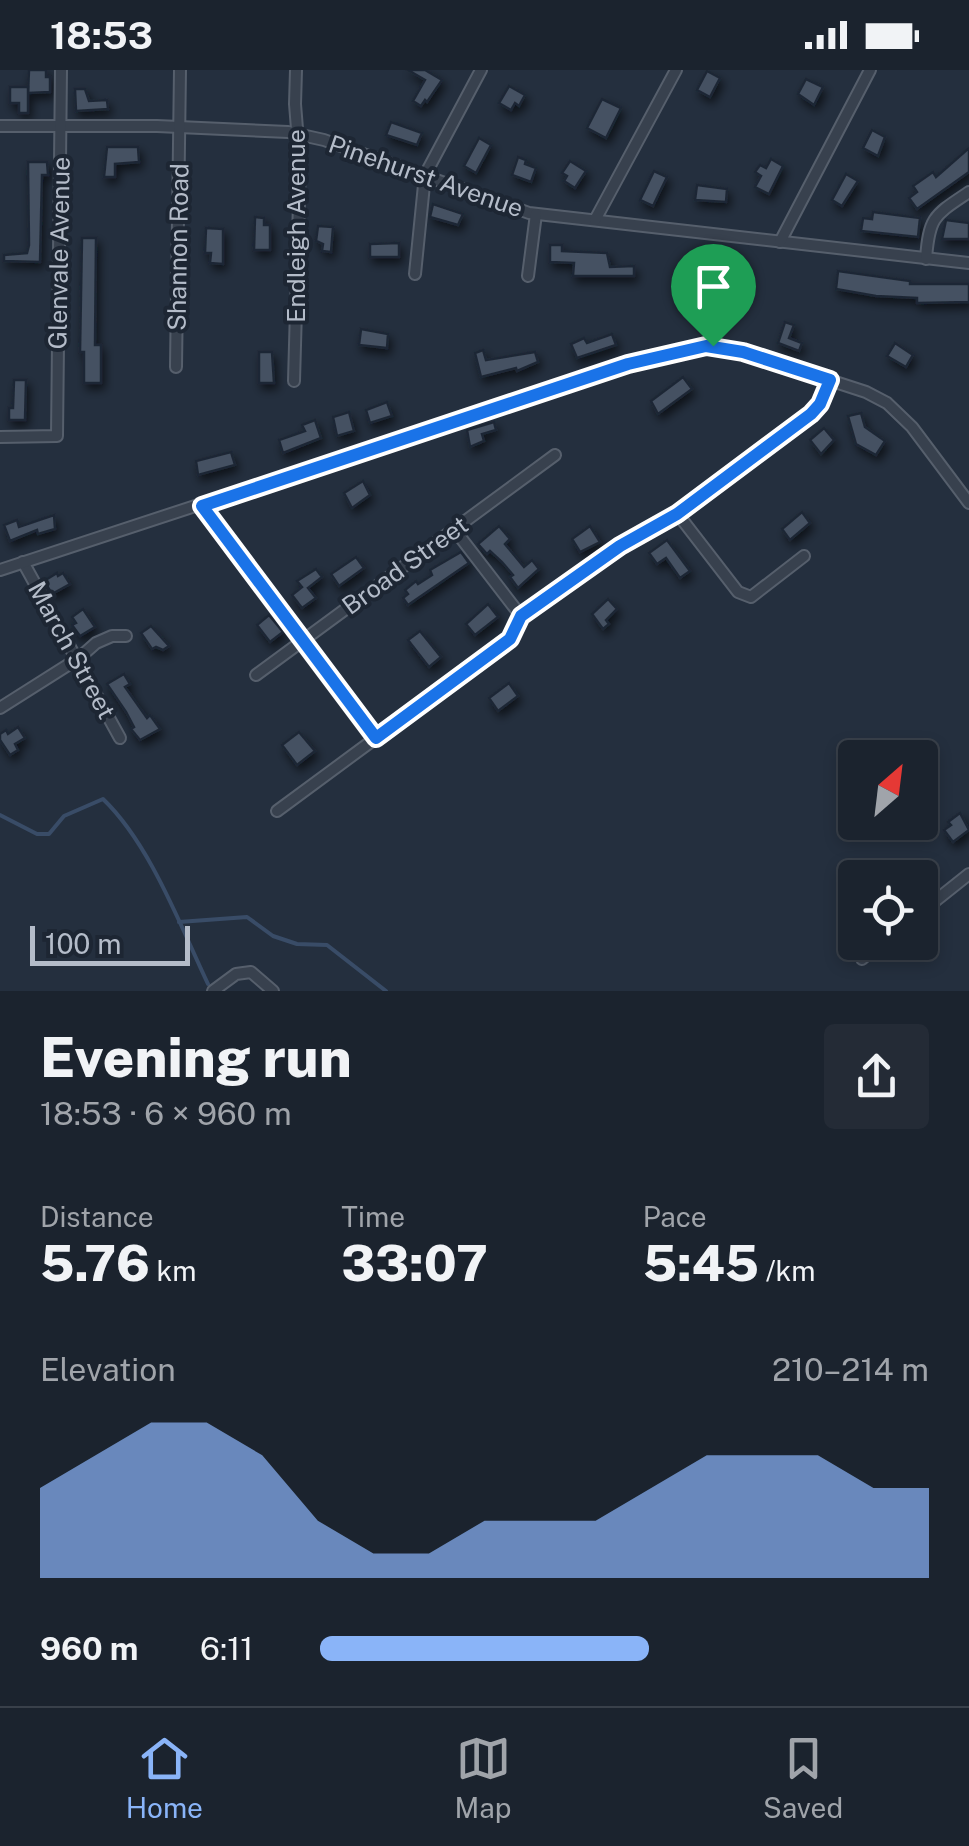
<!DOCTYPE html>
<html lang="en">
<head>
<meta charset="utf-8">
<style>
  :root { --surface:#1b232e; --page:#242b36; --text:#f1f3f6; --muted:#a0a4aa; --line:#39404a; --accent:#8ab4f8 }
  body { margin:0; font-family:"Public Sans",sans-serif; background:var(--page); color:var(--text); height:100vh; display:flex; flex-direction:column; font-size:38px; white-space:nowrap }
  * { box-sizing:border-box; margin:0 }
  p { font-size:32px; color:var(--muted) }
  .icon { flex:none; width:55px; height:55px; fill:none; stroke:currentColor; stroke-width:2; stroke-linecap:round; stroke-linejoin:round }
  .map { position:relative; height:921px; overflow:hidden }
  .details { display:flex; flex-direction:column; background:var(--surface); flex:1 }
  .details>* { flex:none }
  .needle { width:65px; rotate:28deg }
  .fabs { position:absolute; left:838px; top:670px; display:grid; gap:20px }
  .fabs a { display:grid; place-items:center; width:100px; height:100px; border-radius:10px; background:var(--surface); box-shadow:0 5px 15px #0003,0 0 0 2px var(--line); font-size:50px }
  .scale { position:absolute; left:30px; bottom:25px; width:160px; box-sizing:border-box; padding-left:10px; border:5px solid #b4bcc9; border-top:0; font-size:28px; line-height:35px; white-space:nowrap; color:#b4bcc9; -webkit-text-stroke:8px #1d2633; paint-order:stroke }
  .pin { position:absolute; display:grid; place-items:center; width:85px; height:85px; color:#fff; margin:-102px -42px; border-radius:50% 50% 50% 0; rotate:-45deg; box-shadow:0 0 10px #0007 }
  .pin .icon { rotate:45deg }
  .round { display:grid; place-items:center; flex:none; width:105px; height:105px; border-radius:10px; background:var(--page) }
  .headline { display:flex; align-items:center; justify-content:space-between; height:170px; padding:0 40px }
  h1 { font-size:55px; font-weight:800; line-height:75px }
  .metrics { display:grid; grid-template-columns:repeat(3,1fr); gap:15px; height:170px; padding:10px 40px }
  .metrics div { display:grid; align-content:center }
  .metrics b { font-size:50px; font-weight:800 }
  .metrics small { font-size:28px; font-weight:400 }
  .metrics p { font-size:28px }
  .chart { height:280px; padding:20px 40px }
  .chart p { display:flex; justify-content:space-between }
  .chart svg { width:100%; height:180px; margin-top:10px; fill:var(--accent); opacity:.7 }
  ul { padding:0 40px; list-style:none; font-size:32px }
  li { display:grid; grid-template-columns:160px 120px 1fr; align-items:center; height:75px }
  li i { height:25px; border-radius:12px; background:var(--accent) }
  .status { display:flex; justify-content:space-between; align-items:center; height:70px; padding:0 50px; background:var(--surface); direction:ltr }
  .status svg { height:28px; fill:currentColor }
  .tab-bar { display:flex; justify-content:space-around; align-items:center; height:140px; border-top:2px solid var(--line); background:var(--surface); font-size:28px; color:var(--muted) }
  .tab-bar a { display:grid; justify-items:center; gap:5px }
  .tab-bar .current { color:var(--accent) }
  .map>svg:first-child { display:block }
</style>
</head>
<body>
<div class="status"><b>18:53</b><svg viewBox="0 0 49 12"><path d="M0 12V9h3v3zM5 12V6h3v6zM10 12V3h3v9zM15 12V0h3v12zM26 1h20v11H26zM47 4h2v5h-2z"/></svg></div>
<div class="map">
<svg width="969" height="921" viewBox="0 0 969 921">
  <defs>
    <filter id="shadow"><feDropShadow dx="3" dy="5.5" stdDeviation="5" flood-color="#0009"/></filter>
  </defs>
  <rect width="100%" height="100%" fill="#242f3e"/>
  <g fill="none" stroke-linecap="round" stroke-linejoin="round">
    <!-- stream -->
    <g stroke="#394c67" stroke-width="4">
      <path d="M 0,745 L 37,764 L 49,764 L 64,746 L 103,729 C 150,774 180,855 208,914"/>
      <path d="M 179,852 L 247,847 L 273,866 L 297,874 L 327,875 L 386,921"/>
    </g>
  </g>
  <!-- building -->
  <g fill="#455162" stroke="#1f2835" stroke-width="2.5" filter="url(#shadow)">
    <path d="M 29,0 L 46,0 L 46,7 L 50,7 L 50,22 L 28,23 Z"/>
    <path d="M 408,0 L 425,0 L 442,10 L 427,32 L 425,30 L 421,36 L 413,31 L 425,10 Z"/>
    <path d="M 707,1 L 720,8 L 710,27 L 697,20 Z"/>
    <path d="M 806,9 L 823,17 L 814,35 L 798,24 Z"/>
    <path d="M 509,16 L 525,25 L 519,36 L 515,33 L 511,40 L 499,33 Z"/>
    <path d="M 10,17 L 28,17 L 28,43 L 19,43 L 19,33 L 10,33 Z"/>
    <path d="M 75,19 L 85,19 L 89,31 L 107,30 L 108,39 L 76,41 Z"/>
    <path d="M 602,29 L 621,38 L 606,68 L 587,58 Z"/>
    <path d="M 391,52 L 422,63 L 417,75 L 386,65 Z"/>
    <path d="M 872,60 L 885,67 L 878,86 L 863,78 Z"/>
    <path d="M 479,68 L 491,75 L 476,103 L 464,96 Z"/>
    <path d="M 107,77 L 138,77 L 139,92 L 115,94 L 115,107 L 104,107 Z"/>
    <path d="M 969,78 L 969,102 L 917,139 L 909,128 L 917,122 L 913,116 L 933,102 L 936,107 Z"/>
    <path d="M 518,87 L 526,90 L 525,94 L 536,98 L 531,112 L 512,105 Z"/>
    <path d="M 771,89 L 783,96 L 769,124 L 755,117 L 761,106 L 755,102 L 760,95 L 766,98 Z"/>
    <path d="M 570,91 L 586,101 L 575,118 L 564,111 L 567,106 L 562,103 Z"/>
    <path d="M 28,92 L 47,92 L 48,105 L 42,105 L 40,192 L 4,191 L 4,185 L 27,183 L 29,175 Z"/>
    <path d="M 654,101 L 667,107 L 653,136 L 640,130 Z"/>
    <path d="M 846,104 L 858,111 L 842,136 L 832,130 Z"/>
    <path d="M 697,115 L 727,119 L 726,132 L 695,130 Z"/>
    <path d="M 433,134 L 463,144 L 458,155 L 430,147 Z"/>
    <path d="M 873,142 L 920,148 L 918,167 L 861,161 L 863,148 L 872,149 Z"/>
    <path d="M 255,147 L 264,148 L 264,155 L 270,155 L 270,180 L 254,180 Z"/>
    <path d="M 946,150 L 969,153 L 969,169 L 942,169 Z"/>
    <path d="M 318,156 L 333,157 L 331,182 L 322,181 L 323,174 L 316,171 Z"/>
    <path d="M 206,158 L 223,159 L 223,194 L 210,193 L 211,183 L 205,183 Z"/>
    <path d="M 82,168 L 96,168 L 95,275 L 101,275 L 101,313 L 84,313 L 84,282 L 80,282 Z"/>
    <path d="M 399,173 L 399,187 L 370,187 L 370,174 Z"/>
    <path d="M 550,175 L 562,175 L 562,181 L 607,183 L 610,197 L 634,196 L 634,206 L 573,206 L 574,193 L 550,192 Z"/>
    <path d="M 838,201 L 910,211 L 910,214 L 969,214 L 969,232 L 917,233 L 917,228 L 876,226 L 836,219 Z"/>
    <path d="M 711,219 L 711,235 L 679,234 L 679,220 Z"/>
    <path d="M 785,252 L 794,255 L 789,268 L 802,273 L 799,281 L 778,273 Z"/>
    <path d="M 361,259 L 388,264 L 387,278 L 359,275 Z"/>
    <path d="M 612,264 L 616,275 L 577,288 L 571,274 L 584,268 L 587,273 Z"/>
    <path d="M 895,273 L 913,285 L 906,297 L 887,286 Z"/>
    <path d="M 483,280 L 486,290 L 535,282 L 538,292 L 517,301 L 516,298 L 481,307 L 475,283 Z"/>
    <path d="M 259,282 L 272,282 L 274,313 L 259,313 Z"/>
    <path d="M 683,307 L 692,319 L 658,344 L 651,331 Z"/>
    <path d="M 14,310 L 26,310 L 25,350 L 9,350 L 9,338 L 13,338 Z"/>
    <path d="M 387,332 L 392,346 L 370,353 L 366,340 Z"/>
    <path d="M 349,342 L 354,361 L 337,366 L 333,347 Z"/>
    <path d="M 861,343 L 865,357 L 885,371 L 876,385 L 856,374 L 848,346 Z"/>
    <path d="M 315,350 L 321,368 L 283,383 L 279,370 L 305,361 L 302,355 Z"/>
    <path d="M 494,352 L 496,360 L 482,364 L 484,371 L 470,377 L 467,360 Z"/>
    <path d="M 824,358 L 834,370 L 821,384 L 810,370 Z"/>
    <path d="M 231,382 L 235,395 L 198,405 L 196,391 Z"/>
    <path d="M 363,411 L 370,425 L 352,438 L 344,423 Z"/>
    <path d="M 802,442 L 810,453 L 790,470 L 782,459 Z"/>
    <path d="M 54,445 L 55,459 L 38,464 L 37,460 L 10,471 L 4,455 L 17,450 L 19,457 Z"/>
    <path d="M 499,456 L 510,469 L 505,474 L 524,497 L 532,490 L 539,499 L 518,518 L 510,507 L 513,505 L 502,492 L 490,481 L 487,484 L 478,474 Z"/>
    <path d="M 590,456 L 600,472 L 580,482 L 572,469 Z"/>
    <path d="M 667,470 L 690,501 L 680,508 L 666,488 L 657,494 L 649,483 Z"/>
    <path d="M 461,482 L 469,493 L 408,535 L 403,528 L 408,524 L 405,520 L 416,511 L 418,514 L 432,505 L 430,500 Z"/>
    <path d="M 356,487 L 364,498 L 339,516 L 331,504 Z"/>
    <path d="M 316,499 L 322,507 L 308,518 L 316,528 L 302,538 L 292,525 L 302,517 L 297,511 Z"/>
    <path d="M 57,503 L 58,506 L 63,503 L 70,514 L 52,524 L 44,511 Z"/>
    <path d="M 608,529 L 617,539 L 606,550 L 609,554 L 603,559 L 592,544 Z"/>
    <path d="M 488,534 L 498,547 L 475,565 L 466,554 Z"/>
    <path d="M 83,539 L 95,557 L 80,566 L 72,555 L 76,553 L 72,547 Z"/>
    <path d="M 269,545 L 283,562 L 270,572 L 257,555 Z"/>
    <path d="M 151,556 L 169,576 L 163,580 L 156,577 L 152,579 L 141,563 Z"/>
    <path d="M 420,561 L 441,587 L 429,597 L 408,570 Z"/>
    <path d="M 124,604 L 130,614 L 125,617 L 147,648 L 150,645 L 160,659 L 140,670 L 131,659 L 134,657 L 126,642 L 107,614 Z"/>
    <path d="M 509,613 L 518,626 L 498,641 L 489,628 Z"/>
    <path d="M 18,657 L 25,668 L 15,674 L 18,680 L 10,685 L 0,670 L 0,664 L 6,660 L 8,664 Z"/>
    <path d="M 299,662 L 315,681 L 297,695 L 282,675 Z"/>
    <path d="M 960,743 L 969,760 L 953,772 L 944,760 L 951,755 L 948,752 Z"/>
  </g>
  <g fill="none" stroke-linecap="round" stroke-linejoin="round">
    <defs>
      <path id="lane" d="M 376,668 L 510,569 L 520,549"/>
      <g id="street">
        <path d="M 0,56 L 157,56 L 288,62 L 324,70 L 529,143 L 969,193"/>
        <path d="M 595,150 L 676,0"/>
        <path d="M 780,172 L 870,0"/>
        <path d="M 926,189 C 929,146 935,145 969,122"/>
        <path d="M 415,204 L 425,105 L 481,0"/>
        <path d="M 528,206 L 536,144"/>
        <path d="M 176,297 L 180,0"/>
        <path d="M 294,311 L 300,96 L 295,34 L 296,0"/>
        <path d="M 0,367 L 57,366 L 61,0"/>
        <path d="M 202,436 L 376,668 L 277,741"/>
        <path d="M 677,443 L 738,522 L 751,527 L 804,486"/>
        <path d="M 454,459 L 521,546 L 620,476 L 677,443 L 811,344 L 820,334 L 830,310"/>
        <path d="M 23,492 L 120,668"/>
        <path d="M 0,500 L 628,294 L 666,283 L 713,276 L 743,282 L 866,322 L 887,333 L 912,357 L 969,433"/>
        <path d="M 256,605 L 555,385"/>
        <path d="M 0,638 L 79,588 L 96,573 L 112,566 L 126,566"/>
        <path d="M 920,843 L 969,804"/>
        <path d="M 862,889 L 882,872"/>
        <path d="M 213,921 L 236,904 L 251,902 L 273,921"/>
      </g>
    </defs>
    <!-- lane casing -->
    <use href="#lane" stroke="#565f6c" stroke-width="9"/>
    <!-- street casing -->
    <use href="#street" stroke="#565f6c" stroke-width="14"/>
    <!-- lane -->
    <use href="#lane" stroke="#38414e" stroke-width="5"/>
    <!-- street -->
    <use href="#street" stroke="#38414e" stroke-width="10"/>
  </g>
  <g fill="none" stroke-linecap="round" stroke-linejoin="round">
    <defs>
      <path id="route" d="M 706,276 L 743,282 L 830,310 L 820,334 L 811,344 L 677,444 L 620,476 L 521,546 L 510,569 L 376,668 L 202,436 L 628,294 Z"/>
    </defs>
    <!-- route casing -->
    <use href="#route" stroke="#fff" stroke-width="20"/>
    <!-- route -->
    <use href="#route" stroke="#1a73e8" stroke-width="12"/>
  </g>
  <g text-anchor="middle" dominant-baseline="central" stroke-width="8" stroke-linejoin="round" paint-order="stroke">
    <!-- street labels -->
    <g font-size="25" fill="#b4bcc9" stroke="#1d2633">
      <text transform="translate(426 106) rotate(19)">Pinehurst Avenue</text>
      <text transform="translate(296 156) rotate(-90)">Endleigh Avenue</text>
      <text transform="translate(178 177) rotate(-89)">Shannon Road</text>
      <text transform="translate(59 183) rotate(-89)">Glenvale Avenue</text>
      <text transform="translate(405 495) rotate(-36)">Broad Street</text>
      <text transform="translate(72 580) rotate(61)">March Street</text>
    </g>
  </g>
</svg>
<div class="fabs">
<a><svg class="needle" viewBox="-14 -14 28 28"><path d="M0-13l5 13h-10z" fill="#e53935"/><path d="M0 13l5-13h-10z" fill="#a0a4aa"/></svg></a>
<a><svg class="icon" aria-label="locate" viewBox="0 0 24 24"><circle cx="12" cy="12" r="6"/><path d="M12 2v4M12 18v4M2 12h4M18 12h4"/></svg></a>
</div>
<div class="scale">100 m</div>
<div class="pin" style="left:713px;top:276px;background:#1e9e55"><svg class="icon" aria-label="arrive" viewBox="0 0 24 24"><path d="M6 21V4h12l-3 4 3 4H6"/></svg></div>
</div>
<section class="details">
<div class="headline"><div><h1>Evening run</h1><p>18:53 · 6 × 960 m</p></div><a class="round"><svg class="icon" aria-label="share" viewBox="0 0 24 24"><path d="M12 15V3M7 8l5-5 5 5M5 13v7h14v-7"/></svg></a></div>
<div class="metrics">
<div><p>Distance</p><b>5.76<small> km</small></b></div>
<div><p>Time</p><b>33:07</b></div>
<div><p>Pace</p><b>5:45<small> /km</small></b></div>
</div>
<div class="chart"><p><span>Elevation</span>210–214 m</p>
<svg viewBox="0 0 160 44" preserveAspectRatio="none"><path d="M0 44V22L10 14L20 6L30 6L40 14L50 30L60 38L70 38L80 30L90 30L100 30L110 22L120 14L130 14L140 14L150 22L160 22V44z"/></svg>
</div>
<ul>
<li><b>960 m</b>6:11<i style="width:54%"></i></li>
</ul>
</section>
<nav class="tab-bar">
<a class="current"><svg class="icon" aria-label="home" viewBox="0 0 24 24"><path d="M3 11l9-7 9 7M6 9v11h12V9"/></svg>Home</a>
<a><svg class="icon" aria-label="map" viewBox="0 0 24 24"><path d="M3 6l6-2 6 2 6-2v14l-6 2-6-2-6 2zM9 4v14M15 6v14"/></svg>Map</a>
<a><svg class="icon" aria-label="saved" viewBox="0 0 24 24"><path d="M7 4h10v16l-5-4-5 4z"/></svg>Saved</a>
</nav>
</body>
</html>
